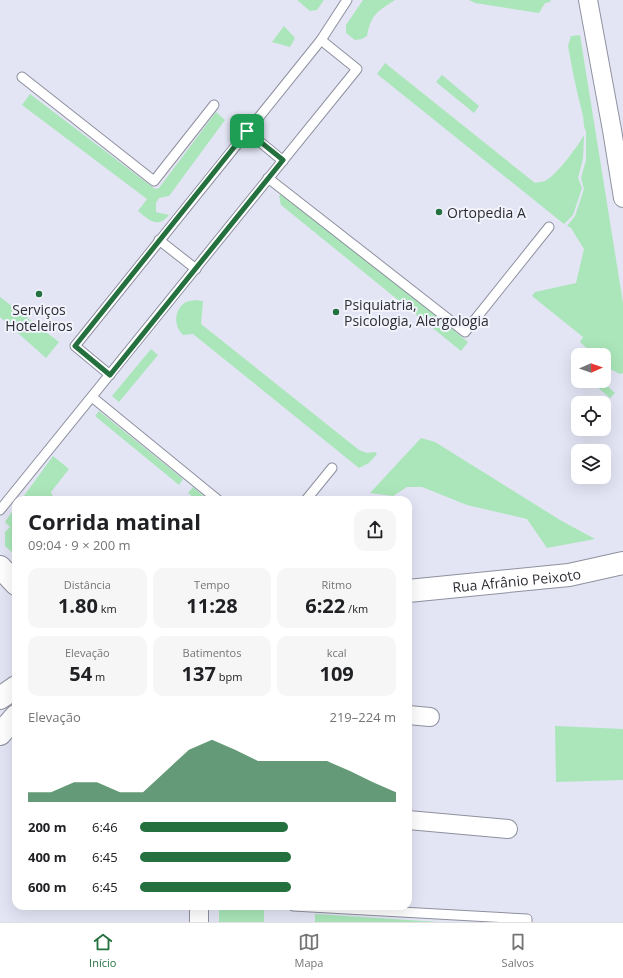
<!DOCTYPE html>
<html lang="pt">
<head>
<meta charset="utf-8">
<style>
  :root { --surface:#fff; --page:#f6f6f6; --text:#202124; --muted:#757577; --line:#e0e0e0; --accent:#24703f }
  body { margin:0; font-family:"Open Sans",sans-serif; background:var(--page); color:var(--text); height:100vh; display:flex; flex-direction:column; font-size:15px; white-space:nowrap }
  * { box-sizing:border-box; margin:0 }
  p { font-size:13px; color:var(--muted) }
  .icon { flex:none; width:22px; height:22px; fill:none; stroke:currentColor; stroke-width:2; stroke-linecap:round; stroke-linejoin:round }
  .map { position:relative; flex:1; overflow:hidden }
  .drawer { position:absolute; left:12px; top:496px; width:400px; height:414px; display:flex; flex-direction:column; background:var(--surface); border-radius:12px; box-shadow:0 4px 16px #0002 }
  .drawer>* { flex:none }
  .needle { width:26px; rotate:88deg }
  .fabs { position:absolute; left:571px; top:348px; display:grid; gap:8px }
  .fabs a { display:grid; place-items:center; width:40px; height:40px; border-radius:8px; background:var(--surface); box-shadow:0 4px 16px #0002; font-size:20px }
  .pin { position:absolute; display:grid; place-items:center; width:34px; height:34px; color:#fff; margin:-17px; border-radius:8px; box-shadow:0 2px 6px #0006 }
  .round { display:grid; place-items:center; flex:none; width:42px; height:42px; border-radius:12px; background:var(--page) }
  .headline { display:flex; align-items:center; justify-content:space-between; height:68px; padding:0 16px }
  h1 { font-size:22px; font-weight:700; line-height:30px }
  .metrics { display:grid; grid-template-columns:repeat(3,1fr); gap:6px; height:68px; padding:4px 16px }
  .metrics div { display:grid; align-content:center; border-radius:10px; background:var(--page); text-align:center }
  .metrics b { font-size:20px; font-weight:700 }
  .metrics small { font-size:11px; font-weight:400 }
  .metrics p { font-size:11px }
  .chart { height:112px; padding:8px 16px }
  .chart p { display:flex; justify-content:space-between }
  .chart svg { width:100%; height:72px; margin-top:4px; fill:var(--accent); opacity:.7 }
  ul { padding:0 16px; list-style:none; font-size:13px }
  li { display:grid; grid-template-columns:64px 48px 1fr; align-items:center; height:30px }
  li i { height:10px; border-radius:5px; background:var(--accent) }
  .dock { display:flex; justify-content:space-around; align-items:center; height:56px; border-top:1px solid var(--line); background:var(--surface); font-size:11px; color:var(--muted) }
  .dock a { display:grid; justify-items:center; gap:2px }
  .dock .on { color:var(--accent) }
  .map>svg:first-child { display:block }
</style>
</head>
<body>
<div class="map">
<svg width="623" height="922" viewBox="0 0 623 922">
  <rect width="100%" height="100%" fill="#e3e5f5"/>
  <!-- green -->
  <g fill="#aae6b9">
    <path d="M 297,0 L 324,0 L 317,10 L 310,11 Z"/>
    <path d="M 363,0 L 395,0 C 378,11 371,14 367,36 L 362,39 L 355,40 L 346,33 L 346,25 Z"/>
    <path d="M 469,0 L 551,0 L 550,2 L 545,3 L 539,13 L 475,3 Z"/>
    <path d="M 284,26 L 295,38 L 290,47 L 272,42 Z"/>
    <path d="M 580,35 L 623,303 L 623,373 L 620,374 L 610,369 L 604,364 L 604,355 L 594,355 L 580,342 L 583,337 L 532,296 L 535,292 L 576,283 L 584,249 L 571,228 L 567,226 L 575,216 L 584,189 L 581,178 L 586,160 L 586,131 C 583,126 584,121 583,116 C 577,93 572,69 568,46 L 571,36 Z"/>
    <path d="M 385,63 L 535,183 C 538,182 542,182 545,181 C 556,176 578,146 584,135 L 583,159 L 578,178 L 582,188 L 573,215 L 564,224 L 377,74 Z"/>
    <path d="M 442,75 L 479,106 L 474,113 L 436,82 Z"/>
    <path d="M 30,94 L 155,189 L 159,188 L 216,112 L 225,120 L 169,196 L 159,198 L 156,203 L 156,212 L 169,215 C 158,229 149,220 138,211 L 147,199 L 22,105 Z"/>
    <path d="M 282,193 L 291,198 L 468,342 L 461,351 L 281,205 L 279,196 Z"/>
    <path d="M 0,297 L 59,342 L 46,358 L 0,317 Z"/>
    <path d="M 195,300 L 203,301 L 201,324 L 359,450 L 367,453 L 375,452 L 377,454 L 369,463 L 359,468 L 193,334 L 183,335 C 174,327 173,310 186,302 C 188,301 192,301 195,300 Z"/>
    <path d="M 151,349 L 158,355 L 119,402 L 112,396 Z"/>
    <path d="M 590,381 L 602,381 L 615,393 L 610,398 Z"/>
    <path d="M 99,411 L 183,479 L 179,485 L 95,416 Z"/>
    <path d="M 421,438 L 435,442 L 560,520 L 595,539 L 547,548 L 527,519 L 467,505 L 422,487 L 407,487 L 393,496 L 370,493 Z"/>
    <path d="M 53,456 L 69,469 L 51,492 L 54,500 L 21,500 Z"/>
    <path d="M 193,487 L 208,500 L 197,500 L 188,493 Z"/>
    <path d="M 16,506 L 16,556 L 5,546 L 5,532 L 10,527 L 5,522 Z"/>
    <path d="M 555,726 L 623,729 L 623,780 L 556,782 Z"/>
    <rect x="219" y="906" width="45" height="16"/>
    <path d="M 315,914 L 439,922 L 315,922 Z"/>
  </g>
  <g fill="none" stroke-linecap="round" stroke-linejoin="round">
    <defs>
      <g id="service">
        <path d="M 22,77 L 154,181 L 214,105"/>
        <path d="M 247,131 L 283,161"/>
        <path d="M 268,178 L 465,332 L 549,227"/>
        <path d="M 159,240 L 196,269"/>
        <path d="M 110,375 L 75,346 L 321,40 L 347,0"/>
        <path d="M 92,397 L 218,500"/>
        <path d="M 306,500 L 332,468"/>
        <path d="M 0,510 L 357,69 L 321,40"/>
        <path d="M 293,906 L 527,919 L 527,922"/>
      </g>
      <g id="minor">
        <path d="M 588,0 L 612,130 L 623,198"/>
        <path d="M 408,715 L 430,717"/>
        <path d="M 408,820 L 508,829"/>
        <path d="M 199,906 L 199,922"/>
      </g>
      <path id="tertiary" d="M 0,567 L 16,584"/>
      <g id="primary">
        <path id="s1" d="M 408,591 L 569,575 L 623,563"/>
        <path d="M 0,698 L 16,687"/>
        <path d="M 0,734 L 16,716"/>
      </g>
    </defs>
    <!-- service casing -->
    <use href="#service" stroke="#8e909f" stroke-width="11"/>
    <!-- minor casing -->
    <use href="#minor" stroke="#8e909f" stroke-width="20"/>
    <!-- tertiary casing -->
    <use href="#tertiary" stroke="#8e909f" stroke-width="24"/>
    <!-- primary casing -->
    <use href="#primary" stroke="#8e909f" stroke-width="24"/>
    <!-- service -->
    <use href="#service" stroke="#fff" stroke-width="9"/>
    <!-- minor -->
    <use href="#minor" stroke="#fff" stroke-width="18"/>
    <!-- tertiary -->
    <use href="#tertiary" stroke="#fff" stroke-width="22"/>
    <!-- primary -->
    <use href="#primary" stroke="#fff" stroke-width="22"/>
  </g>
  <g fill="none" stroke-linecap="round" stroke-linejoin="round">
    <defs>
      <path id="route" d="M 247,131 L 283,160 L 110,375 L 75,346 Z"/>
    </defs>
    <!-- route casing -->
    <use href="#route" stroke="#fff" stroke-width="8"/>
    <!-- route -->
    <use href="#route" stroke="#24703f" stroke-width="5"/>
  </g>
  <!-- markers -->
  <g fill="#24703f" stroke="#f2f3fc" stroke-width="1.5">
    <circle cx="439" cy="212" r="4"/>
    <circle cx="39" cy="294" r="4"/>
    <circle cx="336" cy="312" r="4"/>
  </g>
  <g text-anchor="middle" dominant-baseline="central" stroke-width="4" stroke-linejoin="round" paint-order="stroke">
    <!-- poi labels -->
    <g font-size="14" fill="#2d2e34" stroke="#f2f3fc" text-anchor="start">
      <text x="447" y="212">Ortopedia A</text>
      <text x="344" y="304">Psiquiatria,<tspan x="344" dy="16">Psicologia, Alergologia</tspan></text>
      <text x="39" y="309" text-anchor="middle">Serviços<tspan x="39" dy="16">Hoteleiros</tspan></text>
    </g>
    <!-- street labels -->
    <g font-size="14" fill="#2d2e34" stroke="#f2f3fc">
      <text stroke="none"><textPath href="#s1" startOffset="109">Rua Afrânio Peixoto</textPath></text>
    </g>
  </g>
</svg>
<div class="fabs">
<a><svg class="needle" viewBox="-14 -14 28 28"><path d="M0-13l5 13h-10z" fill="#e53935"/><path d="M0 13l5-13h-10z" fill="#757577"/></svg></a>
<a><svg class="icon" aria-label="locate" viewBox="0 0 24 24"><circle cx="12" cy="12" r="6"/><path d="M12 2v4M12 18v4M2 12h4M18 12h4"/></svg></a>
<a><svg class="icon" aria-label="layers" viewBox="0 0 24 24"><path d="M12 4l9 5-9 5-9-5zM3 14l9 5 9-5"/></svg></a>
</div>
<div class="pin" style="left:247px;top:131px;background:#1e9e55"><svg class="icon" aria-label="arrive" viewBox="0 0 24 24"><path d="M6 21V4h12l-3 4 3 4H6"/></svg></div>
<section class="drawer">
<div class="headline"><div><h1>Corrida matinal</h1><p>09:04 · 9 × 200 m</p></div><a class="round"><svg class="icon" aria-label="share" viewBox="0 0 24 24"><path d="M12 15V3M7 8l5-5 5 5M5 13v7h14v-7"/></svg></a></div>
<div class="metrics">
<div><p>Distância</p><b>1.80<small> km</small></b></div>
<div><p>Tempo</p><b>11:28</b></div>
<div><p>Ritmo</p><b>6:22<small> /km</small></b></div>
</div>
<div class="metrics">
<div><p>Elevação</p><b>54<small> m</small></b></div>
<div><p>Batimentos</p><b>137<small> bpm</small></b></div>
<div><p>kcal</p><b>109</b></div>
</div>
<div class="chart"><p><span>Elevação</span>219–224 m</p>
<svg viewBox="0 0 160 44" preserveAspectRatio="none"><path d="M0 44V38L10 38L20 32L30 32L40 38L50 38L60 25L70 12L80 6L90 12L100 19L110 19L120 19L130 19L140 25L150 32L160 38V44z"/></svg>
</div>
<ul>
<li><b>200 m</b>6:46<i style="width:58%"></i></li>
<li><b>400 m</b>6:45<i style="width:59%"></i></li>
<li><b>600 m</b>6:45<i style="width:59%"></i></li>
</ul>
</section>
</div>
<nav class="dock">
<a class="on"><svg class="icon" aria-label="home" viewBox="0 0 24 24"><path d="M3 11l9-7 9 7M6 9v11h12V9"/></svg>Início</a>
<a><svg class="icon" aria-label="map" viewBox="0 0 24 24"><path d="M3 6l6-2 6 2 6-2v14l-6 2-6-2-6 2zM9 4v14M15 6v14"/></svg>Mapa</a>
<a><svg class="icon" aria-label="saved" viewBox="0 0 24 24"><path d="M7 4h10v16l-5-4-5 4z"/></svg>Salvos</a>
</nav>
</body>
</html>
